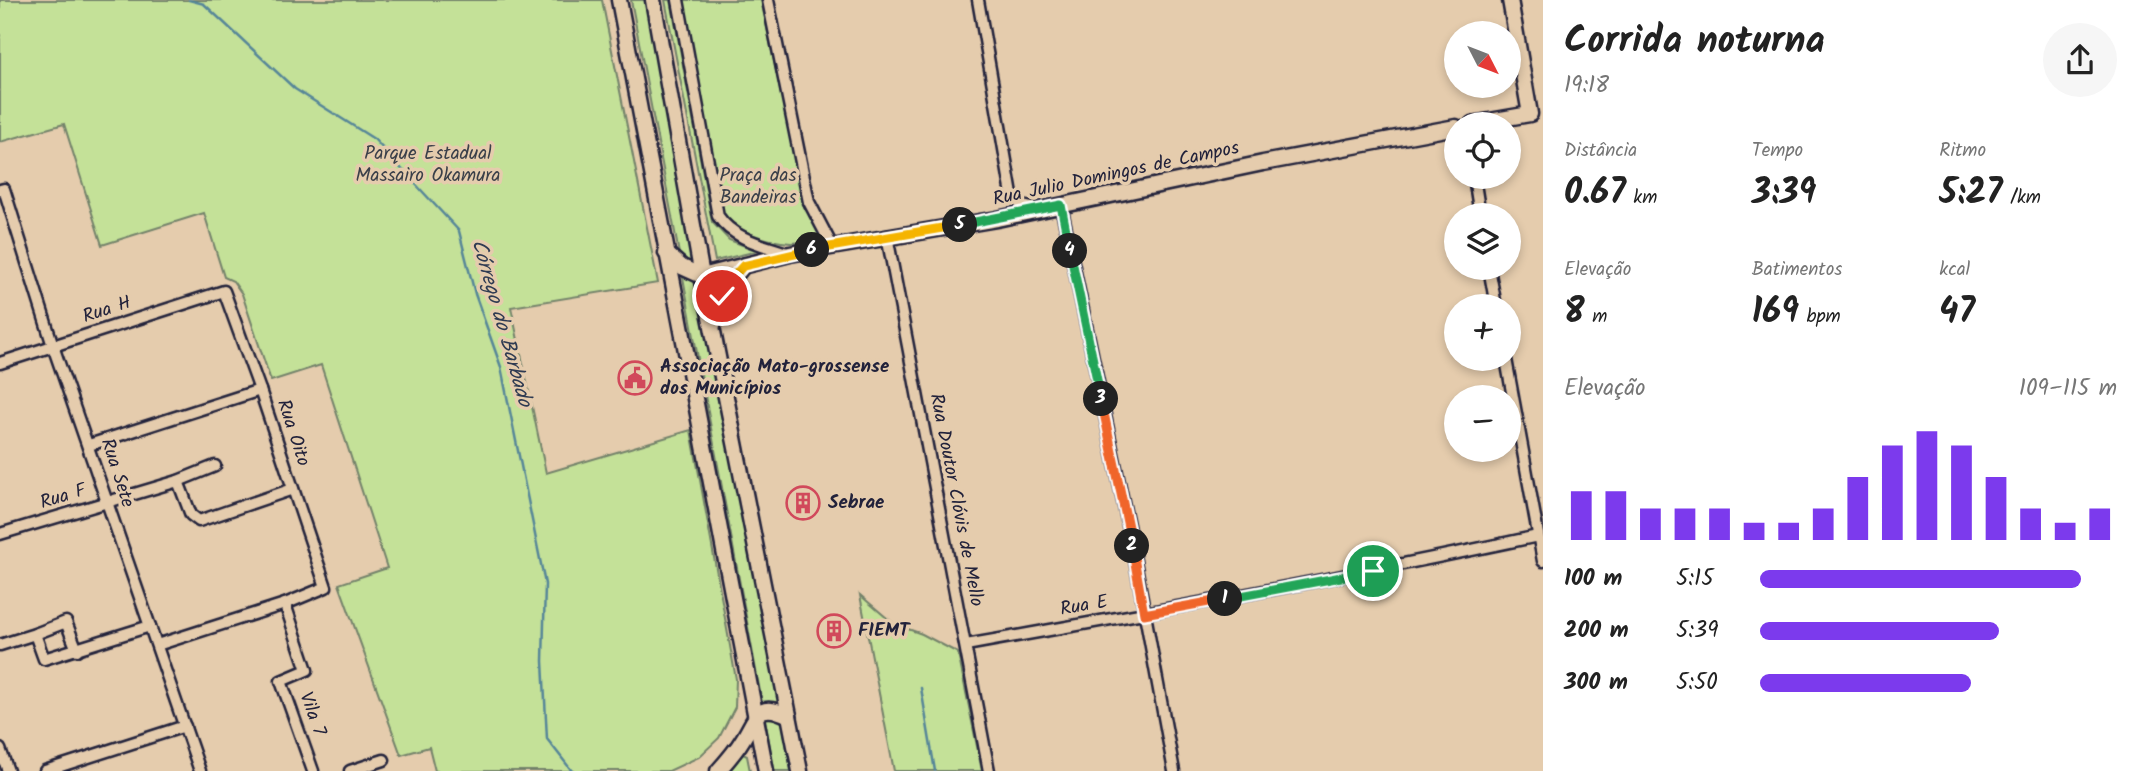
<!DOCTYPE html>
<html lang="pt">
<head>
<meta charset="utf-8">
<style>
  :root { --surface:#fff; --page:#f6f6f6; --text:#222; --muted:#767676; --accent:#7c3aed }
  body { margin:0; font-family:Kalam,sans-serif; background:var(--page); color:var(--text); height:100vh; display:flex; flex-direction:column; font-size:26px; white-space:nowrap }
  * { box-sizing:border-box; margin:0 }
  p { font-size:23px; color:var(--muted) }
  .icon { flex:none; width:38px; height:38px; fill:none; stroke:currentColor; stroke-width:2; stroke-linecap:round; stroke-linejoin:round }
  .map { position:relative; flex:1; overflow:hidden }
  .drawer { display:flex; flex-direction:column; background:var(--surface); width:595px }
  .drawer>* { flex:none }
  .needle { width:46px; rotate:132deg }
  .buttons { position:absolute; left:1444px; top:21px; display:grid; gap:14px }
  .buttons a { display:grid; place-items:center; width:77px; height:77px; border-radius:50%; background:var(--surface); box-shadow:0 4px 10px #0003; font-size:35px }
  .pin { position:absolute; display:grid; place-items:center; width:60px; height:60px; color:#fff; margin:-30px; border:4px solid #fff; border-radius:50%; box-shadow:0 2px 7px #0007 }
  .km { position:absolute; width:35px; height:35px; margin:-18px; border-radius:50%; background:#222; color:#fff; font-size:19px; line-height:35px; text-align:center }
  .round { display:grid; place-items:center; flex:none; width:74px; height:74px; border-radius:37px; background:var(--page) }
  .headline { display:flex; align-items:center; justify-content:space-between; height:119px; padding:0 21px }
  h1 { font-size:38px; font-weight:700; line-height:52px }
  .figures { display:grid; grid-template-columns:repeat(3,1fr); gap:10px; height:119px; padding:7px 21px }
  .figures div { display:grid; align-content:center }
  .figures b { font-size:35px; font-weight:700 }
  .figures small { font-size:19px; font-weight:400 }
  .figures p { font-size:19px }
  .chart { height:196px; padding:14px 21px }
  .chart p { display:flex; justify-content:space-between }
  .chart svg { width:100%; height:126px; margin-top:7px; stroke:var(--accent); stroke-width:6 }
  ul { padding:0 21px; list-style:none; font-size:23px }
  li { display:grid; grid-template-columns:112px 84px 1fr; align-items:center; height:52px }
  li i { height:18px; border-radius:9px; background:var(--accent) }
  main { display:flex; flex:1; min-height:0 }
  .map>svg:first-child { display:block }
</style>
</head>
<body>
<main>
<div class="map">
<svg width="1543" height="771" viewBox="0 0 1543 771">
  <rect width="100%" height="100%" fill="#e5ccad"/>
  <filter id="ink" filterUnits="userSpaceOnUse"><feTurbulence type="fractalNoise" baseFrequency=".0143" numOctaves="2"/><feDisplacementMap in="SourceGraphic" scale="14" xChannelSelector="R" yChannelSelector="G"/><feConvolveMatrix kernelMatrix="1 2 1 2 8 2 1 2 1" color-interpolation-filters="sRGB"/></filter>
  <g filter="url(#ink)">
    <!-- green -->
    <g fill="#c4e198" stroke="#73826a" stroke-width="2">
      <path d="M 0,0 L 602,0 L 658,283 L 511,307 L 546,473 L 691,430 L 736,679 L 735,707 L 719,738 L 699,757 L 669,771 L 435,771 L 429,747 L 401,755 L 339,584 L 387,568 L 321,365 L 271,381 L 242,294 L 233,281 L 224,277 L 204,213 L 102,245 L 64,124 L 0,142 Z"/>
      <path d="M 631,0 L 645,0 L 696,269 L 680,259 Z"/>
      <path d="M 665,0 L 671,0 L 712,222 L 729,240 L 758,251 L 715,261 Z"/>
      <path d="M 683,0 L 761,0 L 804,202 L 819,231 L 818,238 C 810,240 799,243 791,243 C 765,241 738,232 720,214 Z"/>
      <path d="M 682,272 L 699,279 L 780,704 L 763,708 Z"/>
      <path d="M 860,595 L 894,624 L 922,634 L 958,653 L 982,771 L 894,771 Z"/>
      <path d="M 764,713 L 781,715 L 791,771 L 774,771 Z"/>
      <path d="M 743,754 L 747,756 L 750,771 L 728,771 Z"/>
    </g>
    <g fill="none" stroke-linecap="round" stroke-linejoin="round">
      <!-- stream -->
      <g stroke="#568698" stroke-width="2.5">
        <path d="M 189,0 L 204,4 L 295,89 L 374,139 L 459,231 L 475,294 L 501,367 L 545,584 L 543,661 L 547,739 L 572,771"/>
        <path d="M 921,688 L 935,771"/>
      </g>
      <defs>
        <g id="street">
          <path d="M 678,0 L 718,216 C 734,240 764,245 790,254"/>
          <path d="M 768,0 L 809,202 L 832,246"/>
          <path d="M 978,0 L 1012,195 L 1022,206 L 1036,209"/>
          <path d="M 1474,177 L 1480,215"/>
          <path d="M 0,190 L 4,189 L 53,346 L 200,771"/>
          <path d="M 1061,205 L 1132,544 L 1174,771"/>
          <path d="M 887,236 L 989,771"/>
          <path d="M 1489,268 L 1496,306"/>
          <path d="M 1506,359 L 1543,561"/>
          <path d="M 0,363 L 224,291 L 260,390 L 326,587 L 285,604 L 157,645"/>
          <path d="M 89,445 L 260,390"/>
          <path d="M 178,481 L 191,515 L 199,521 L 293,489"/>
          <path d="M 0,534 L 178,481 L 215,466"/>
          <path d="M 285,604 L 307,670 L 281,681 L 313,771"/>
          <path d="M 35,634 L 66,622 L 77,650"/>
          <path d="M 0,645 L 35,634 L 44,659 L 150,626"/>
          <path d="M 966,645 C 1157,611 1348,577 1538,536"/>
          <path d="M 0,749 L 8,771"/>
          <path d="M 45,771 L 185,726"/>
          <path d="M 350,771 L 384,760"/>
        </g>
        <g id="secondary">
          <path d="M 619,0 L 766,771"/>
          <path d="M 653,0 L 702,276 L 800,771"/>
          <path d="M 1472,124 L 1530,114 L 1510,0"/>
          <path d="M 666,253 L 682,267 L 702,276 L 790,254 L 997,219 L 1263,163 L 1456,127"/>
          <path d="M 713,325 L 725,289 L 743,266"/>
          <path d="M 718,771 C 727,761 736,751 743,739 C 757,717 757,700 789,716"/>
        </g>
      </defs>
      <!-- street casing -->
      <use href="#street" stroke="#22223b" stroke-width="15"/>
      <!-- secondary casing -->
      <use href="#secondary" stroke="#22223b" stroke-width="19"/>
      <!-- street -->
      <use href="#street" stroke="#e5ccad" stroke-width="10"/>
      <!-- secondary -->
      <use href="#secondary" stroke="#e5ccad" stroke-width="14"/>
    </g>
  </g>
  <g fill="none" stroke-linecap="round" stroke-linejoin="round" filter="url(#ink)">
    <defs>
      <path id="split-1" d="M 1225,599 L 1373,571"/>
      <path id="split-2" d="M 1132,546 L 1144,614 L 1225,599"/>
      <path id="split-3" d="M 1101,399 L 1132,546"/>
      <path id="split-4" d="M 1070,251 L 1101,399"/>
      <path id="split-5" d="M 960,225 L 1061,205 L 1070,251"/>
      <path id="split-6" d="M 812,250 L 960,225"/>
      <path id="split-7" d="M 722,296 L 733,277 L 743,266 L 812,250"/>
    </defs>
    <!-- split-1 casing -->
    <use href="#split-1" stroke="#fff" stroke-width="14"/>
    <!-- split-2 casing -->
    <use href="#split-2" stroke="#fff" stroke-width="14"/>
    <!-- split-3 casing -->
    <use href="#split-3" stroke="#fff" stroke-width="14"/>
    <!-- split-4 casing -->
    <use href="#split-4" stroke="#fff" stroke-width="14"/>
    <!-- split-5 casing -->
    <use href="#split-5" stroke="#fff" stroke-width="14"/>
    <!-- split-6 casing -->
    <use href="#split-6" stroke="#fff" stroke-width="14"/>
    <!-- split-7 casing -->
    <use href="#split-7" stroke="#fff" stroke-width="14"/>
    <!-- split-1 -->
    <use href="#split-1" stroke="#22a559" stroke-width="9"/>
    <!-- split-2 -->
    <use href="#split-2" stroke="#f0652b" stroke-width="9"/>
    <!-- split-3 -->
    <use href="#split-3" stroke="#f0652b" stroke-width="9"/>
    <!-- split-4 -->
    <use href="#split-4" stroke="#22a559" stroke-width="9"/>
    <!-- split-5 -->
    <use href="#split-5" stroke="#22a559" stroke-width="9"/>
    <!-- split-6 -->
    <use href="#split-6" stroke="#f5b400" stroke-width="9"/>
    <!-- split-7 -->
    <use href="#split-7" stroke="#f5b400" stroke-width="9"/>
  </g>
  <!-- icons -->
  <defs>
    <symbol id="civic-ring" viewBox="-11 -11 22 22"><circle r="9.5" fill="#e5ccad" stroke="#d1495b" stroke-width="1.5"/><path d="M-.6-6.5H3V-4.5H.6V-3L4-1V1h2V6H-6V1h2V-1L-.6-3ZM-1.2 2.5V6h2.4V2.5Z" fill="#d1495b"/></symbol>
    <symbol id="building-ring" viewBox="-11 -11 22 22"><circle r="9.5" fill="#e5ccad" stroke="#d1495b" stroke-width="1.5"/><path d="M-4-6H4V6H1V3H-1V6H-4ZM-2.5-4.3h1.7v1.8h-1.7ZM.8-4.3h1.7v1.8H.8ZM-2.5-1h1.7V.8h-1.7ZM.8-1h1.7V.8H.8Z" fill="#d1495b"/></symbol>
  </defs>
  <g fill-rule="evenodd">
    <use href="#civic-ring" x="616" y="359" width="38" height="38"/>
    <use href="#building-ring" x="784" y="484" width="38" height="38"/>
    <use href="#building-ring" x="815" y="612" width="38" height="38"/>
  </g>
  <g text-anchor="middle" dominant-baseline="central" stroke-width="7" stroke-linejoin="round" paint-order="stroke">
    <!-- park labels -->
    <g font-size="19" fill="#3a3f49" stroke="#e5ccad">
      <text x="428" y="154">Parque Estadual<tspan x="428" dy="22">Massairo Okamura</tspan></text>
      <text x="758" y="176">Praça das<tspan x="758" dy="22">Bandeiras</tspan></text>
    </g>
    <!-- street labels -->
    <g font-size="19" fill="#22223b" stroke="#e5ccad">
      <text transform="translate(1116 174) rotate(-12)">Rua Julio Domingos de Campos</text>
      <text transform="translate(107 310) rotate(-18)">Rua H</text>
      <text transform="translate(293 433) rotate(72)">Rua Oito</text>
      <text transform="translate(117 473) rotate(72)">Rua Sete</text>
      <text transform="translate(63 497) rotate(-17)">Rua F</text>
      <text transform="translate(956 500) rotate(79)">Rua Doutor Clóvis de Mello</text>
      <text transform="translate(1084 606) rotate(-10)">Rua E</text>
      <text transform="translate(312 714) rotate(70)">Vila 7</text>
    </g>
    <!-- poi labels -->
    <g font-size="19" font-weight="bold" fill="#22223b" stroke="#e5ccad" text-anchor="start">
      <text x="660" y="367">Associação Mato-grossense<tspan x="660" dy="22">dos Municípios</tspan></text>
      <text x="828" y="503">Sebrae</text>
      <text x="858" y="631">FIEMT</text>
    </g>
    <!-- water labels -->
    <g font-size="21" font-style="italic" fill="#2f3b52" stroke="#e5ccad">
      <text transform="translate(501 323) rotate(74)">Córrego do Barbado</text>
    </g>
  </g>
</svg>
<div class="buttons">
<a><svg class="needle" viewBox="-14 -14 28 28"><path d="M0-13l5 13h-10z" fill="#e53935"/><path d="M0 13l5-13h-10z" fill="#767676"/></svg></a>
<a><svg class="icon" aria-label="locate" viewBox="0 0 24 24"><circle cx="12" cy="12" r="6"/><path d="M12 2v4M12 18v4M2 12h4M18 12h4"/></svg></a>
<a><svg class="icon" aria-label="layers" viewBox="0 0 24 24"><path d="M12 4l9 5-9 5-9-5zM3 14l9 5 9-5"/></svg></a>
<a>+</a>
<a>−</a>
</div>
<div class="pin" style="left:1373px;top:571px;background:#1e9e55"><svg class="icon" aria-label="arrive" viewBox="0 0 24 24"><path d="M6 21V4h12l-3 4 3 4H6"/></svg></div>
<div class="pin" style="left:722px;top:296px;background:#d93025"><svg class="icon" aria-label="check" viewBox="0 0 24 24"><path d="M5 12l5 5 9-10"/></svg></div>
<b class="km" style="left:1225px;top:599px">1</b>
<b class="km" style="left:1132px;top:546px">2</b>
<b class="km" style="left:1101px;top:399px">3</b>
<b class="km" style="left:1070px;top:251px">4</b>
<b class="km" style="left:960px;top:225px">5</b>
<b class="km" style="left:812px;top:250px">6</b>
</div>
<section class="drawer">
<div class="headline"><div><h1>Corrida noturna</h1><p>19:18</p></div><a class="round"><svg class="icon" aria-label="share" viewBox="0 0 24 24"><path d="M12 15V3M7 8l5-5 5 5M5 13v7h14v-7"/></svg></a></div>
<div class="figures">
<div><p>Distância</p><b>0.67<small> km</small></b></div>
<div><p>Tempo</p><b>3:39</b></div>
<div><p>Ritmo</p><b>5:27<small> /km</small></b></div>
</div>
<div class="figures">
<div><p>Elevação</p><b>8<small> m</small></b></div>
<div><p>Batimentos</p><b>169<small> bpm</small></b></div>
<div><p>kcal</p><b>47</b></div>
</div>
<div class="chart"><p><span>Elevação</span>109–115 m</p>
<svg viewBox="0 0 160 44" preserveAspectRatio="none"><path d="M5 44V27M15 44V27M25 44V33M35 44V33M45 44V33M55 44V38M65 44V38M75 44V33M85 44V22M95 44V11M105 44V6M115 44V11M125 44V22M135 44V33M145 44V38M155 44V33"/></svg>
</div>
<ul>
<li><b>100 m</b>5:15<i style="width:90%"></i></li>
<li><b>200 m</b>5:39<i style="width:67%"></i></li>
<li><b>300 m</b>5:50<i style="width:59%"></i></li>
</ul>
</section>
</main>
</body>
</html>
